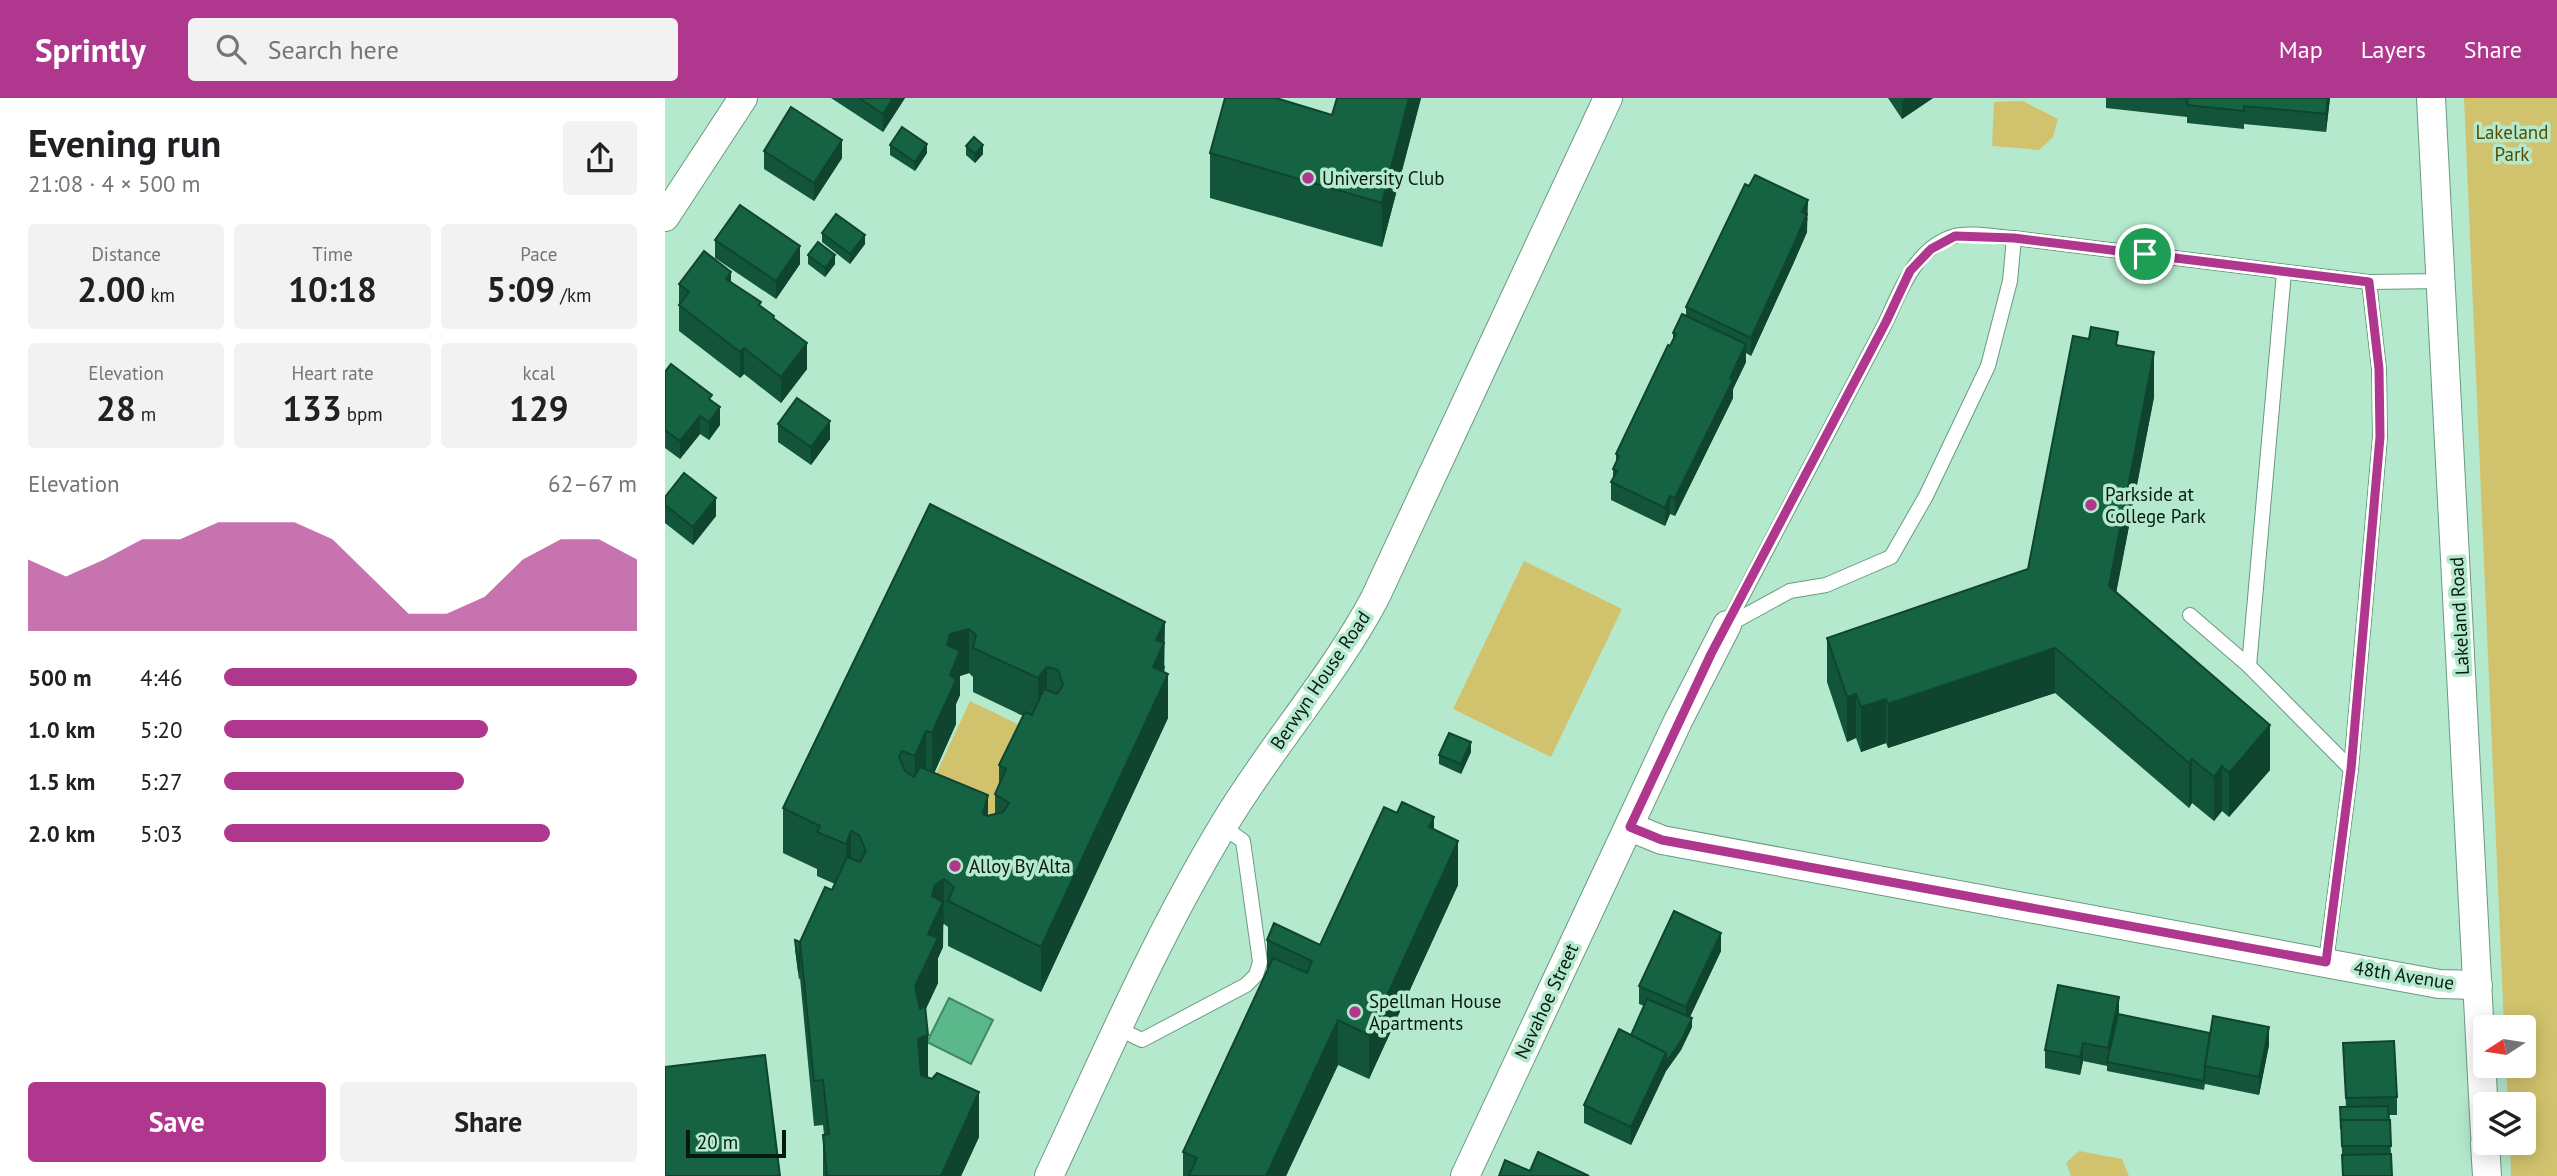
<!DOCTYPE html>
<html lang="en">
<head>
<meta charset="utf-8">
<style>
  :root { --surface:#fff; --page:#f2f2f2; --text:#202124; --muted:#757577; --accent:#af388e }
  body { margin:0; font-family:"PT Sans",sans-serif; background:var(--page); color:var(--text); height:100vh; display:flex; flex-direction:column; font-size:26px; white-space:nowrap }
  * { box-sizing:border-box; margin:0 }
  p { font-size:23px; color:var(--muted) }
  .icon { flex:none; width:38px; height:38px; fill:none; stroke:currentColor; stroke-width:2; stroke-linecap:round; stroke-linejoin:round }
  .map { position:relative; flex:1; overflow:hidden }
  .panel { display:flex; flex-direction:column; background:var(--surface); width:665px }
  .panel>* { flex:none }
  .needle { width:46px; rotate:258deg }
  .controls { position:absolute; left:1808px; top:917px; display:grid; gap:14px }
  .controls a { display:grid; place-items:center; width:63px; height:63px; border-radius:7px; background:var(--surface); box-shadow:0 4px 18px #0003; font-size:35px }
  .scale { position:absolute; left:21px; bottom:18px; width:100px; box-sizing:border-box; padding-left:7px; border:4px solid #071a11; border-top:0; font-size:19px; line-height:24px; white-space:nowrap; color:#071a11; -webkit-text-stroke:5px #b5e9cd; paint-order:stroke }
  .pin { position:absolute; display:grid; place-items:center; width:60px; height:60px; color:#fff; margin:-30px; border:4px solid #fff; border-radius:50%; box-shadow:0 2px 7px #0007 }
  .round { display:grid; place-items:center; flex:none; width:74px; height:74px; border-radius:7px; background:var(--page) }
  .overview { display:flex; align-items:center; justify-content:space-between; height:119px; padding:0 28px }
  h1 { font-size:38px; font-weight:700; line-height:52px }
  .figures { display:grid; grid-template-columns:repeat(3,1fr); gap:10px; height:119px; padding:7px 28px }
  .figures div { display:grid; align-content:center; border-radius:7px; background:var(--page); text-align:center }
  .figures b { font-size:35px; font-weight:700 }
  .figures small { font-size:19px; font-weight:400 }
  .figures p { font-size:19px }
  .chart { height:196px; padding:14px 28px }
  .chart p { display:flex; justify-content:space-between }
  .chart svg { width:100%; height:126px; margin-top:7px; fill:var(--accent); opacity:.7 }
  .primary-button { display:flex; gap:14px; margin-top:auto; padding:14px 28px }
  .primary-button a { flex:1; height:80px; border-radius:7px; background:var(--accent); color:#fff; font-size:28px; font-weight:700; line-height:80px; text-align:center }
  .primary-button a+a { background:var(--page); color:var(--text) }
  ul { padding:0 28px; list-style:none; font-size:23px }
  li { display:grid; grid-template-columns:112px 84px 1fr; align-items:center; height:52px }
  li i { height:18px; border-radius:9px; background:var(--accent) }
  header { display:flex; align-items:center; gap:42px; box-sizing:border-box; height:98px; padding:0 35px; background:var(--accent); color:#fff }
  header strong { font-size:33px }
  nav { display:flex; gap:38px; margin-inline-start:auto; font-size:24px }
  .search { width:490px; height:63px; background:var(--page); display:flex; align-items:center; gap:18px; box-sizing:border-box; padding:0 24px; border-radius:7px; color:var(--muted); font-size:26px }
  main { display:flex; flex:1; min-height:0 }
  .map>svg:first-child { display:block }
</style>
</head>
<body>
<header>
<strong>Sprintly</strong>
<div class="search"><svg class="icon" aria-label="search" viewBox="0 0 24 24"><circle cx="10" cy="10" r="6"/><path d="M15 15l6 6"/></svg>Search here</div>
<nav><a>Map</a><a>Layers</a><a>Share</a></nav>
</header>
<main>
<section class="panel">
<div class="overview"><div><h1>Evening run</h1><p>21:08 · 4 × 500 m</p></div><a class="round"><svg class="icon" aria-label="share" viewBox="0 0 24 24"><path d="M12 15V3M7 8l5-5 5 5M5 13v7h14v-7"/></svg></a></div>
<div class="figures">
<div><p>Distance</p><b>2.00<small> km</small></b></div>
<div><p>Time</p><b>10:18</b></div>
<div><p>Pace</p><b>5:09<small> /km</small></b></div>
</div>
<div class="figures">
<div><p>Elevation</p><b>28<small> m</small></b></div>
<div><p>Heart rate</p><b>133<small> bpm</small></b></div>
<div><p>kcal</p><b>129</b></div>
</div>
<div class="chart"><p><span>Elevation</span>62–67 m</p>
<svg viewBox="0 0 160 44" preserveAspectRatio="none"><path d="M0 44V19L10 25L20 19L30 12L40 12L50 6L60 6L70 6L80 12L90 25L100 38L110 38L120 32L130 19L140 12L150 12L160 19V44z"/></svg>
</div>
<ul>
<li><b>500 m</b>4:46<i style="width:100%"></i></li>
<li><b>1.0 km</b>5:20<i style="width:64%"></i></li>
<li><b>1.5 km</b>5:27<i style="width:58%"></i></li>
<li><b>2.0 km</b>5:03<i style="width:79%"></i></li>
</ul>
<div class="primary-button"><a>Save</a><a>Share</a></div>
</section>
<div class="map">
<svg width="1892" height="1078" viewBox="0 0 1892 1078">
  <rect width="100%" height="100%" fill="#b5e9cd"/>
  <!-- green -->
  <g fill="#d1c36d">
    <path d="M 1799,0 L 1892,0 L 1892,1078 L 1846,1078 L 1845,1045 L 1858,1045 L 1858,1006 L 1843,1006 L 1841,968 L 1858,968 L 1858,929 L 1839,929 Z"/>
    <path d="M 1358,3 L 1393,21 L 1388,39 L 1374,52 L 1327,48 L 1329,4 Z"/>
    <path d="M 859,463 L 957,511 L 886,659 L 788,611 Z"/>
    <path d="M 305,603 L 369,634 L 322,734 L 258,704 Z"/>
    <path d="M 1414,1053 L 1457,1061 L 1464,1078 L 1406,1078 L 1401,1065 Z"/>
  </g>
  <!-- water -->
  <path fill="#5ab88a" stroke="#418966" stroke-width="2" d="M 284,900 L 328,922 L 306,966 L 262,944 Z"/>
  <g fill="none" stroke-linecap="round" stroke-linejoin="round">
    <defs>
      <g id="service">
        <path d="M 1525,517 L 1584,568 L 1686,671"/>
        <path d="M 1062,527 L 1221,224 C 1236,191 1251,149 1290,138 C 1304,134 1333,139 1349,140 L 1704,184 L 1776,183"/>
        <path d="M 1063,527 L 1125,493 L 1161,487 L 1226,459 L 1261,398 L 1323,268 L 1345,183 L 1349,140"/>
        <path d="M 1584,568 L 1619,174"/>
        <path d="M 1661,864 L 1686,671 L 1715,339 L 1714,271 L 1704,184"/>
        <path d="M 454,931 L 477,942 L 581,887 L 591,877 L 595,864 L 578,743 L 557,728"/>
      </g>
      <g id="minor">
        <path d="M 1766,0 L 1820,1036"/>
        <path d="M 0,119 L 78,0"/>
        <path d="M 965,729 L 997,742 L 1774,886 L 1813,887"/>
        <path d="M 1820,1045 L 1822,1078"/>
        <path d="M 384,1078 C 439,961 490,841 557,730 C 604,650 667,581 710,500 L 943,0"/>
        <path d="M 800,1078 L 1013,623 L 1062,527"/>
      </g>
    </defs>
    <!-- service casing -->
    <use href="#service" stroke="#699a80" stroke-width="16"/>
    <!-- minor casing -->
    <use href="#minor" stroke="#699a80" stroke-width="30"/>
    <!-- service -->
    <use href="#service" stroke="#fff" stroke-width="14"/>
    <!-- minor -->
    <use href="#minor" stroke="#fff" stroke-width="28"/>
  </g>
  <!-- wall -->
  <g fill="#13553a" fill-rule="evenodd">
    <path d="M 166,0 L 240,0 L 218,34 Z"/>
    <path d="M 756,0 L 717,149 L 545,100 L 545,55 L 667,17 Z"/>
    <path d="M 1223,0 L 1268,0 L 1237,21 Z"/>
    <path d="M 1441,0 L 1665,0 L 1661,34 L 1579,26 L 1579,31 L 1522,25 L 1522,19 L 1441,10 Z"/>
    <path d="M 225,47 L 262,55 L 250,73 L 225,57 Z"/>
    <path d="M 301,48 L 318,56 L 310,65 L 301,57 Z"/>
    <path d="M 99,53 L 177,60 L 149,103 L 99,71 Z"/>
    <path d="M 1143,120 L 1142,123 L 1142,134 L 1129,164 L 1086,258 L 1081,255 L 1081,264 L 1068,291 L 1068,300 L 1010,418 L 1005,416 L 1000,428 L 946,402 L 946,384 L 948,380 L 948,371 L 951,364 L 951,356 L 1005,248 L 1008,241 L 1008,235 L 1021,218 L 1021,209 Z"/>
    <path d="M 157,135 L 200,146 L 185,166 L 157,144 Z"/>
    <path d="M 50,142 L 135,166 L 111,201 L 50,160 Z"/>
    <path d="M 143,157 L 170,166 L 160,179 L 143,166 Z"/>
    <path d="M 66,184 L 96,209 L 109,221 L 142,271 L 116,305 L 79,276 L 75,280 L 14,233 L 14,186 Z"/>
    <path d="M 1424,241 L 1453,247 L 1489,299 L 1451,494 L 1605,672 L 1564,719 L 1557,713 L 1549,723 L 1527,705 L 1524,710 L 1390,595 L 1223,650 L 1221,645 L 1196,654 L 1191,640 L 1182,644 L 1162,584 L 1162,540 L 1363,471 Z"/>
    <path d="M 0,274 L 47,304 L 55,327 L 44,342 L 35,336 L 15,361 L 0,350 Z"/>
    <path d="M 113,326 L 165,341 L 146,367 L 113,344 Z"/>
    <path d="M 0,399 L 51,418 L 28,447 L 0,425 Z"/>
    <path d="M 265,406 L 500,568 L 499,574 L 503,620 L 376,894 L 283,848 L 283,829 L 279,826 L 278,827 L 278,849 L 273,860 L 273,885 L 261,911 L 263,980 L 314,1039 L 296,1078 L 158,1078 L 158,1037 L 159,1037 L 158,1027 L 149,1028 L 135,880 L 134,882 L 130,851 L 130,842 L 135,844 L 170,786 L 152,778 L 152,771 L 118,755 L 118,710 ZM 304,575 L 308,579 L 308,594 L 358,618 L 334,667 L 334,686 L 330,696 L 330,716 L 323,718 L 269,675 L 291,626 L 291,606 L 295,597 L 295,578 Z"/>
    <path d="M 806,654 L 796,676 L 774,666 L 774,657 Z"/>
    <path d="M 769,731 L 793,787 L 704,981 L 673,967 L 621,1078 L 518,1078 L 518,1054 L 602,873 L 602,842 L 655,847 Z"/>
    <path d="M 1056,853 L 1025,919 L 1027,929 L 1016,952 L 1001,973 L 966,1047 L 919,1025 L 919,1007 L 966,937 L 979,908 L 974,906 L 974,888 Z"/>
    <path d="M 1454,917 L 1604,947 L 1594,997 L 1540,986 L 1539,992 L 1442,973 L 1442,968 L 1418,963 L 1415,977 L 1380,970 L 1380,952 Z"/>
    <path d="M 1678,945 L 1732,999 L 1732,1017 L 1724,1017 L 1726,1056 L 1678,1078 L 1675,1009 L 1681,1009 Z"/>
  </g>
  <!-- shaded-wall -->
  <g fill="#0f452f">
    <path d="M 228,0 L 240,0 L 218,34 L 218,16 Z"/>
    <path d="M 744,0 L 756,0 L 717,149 L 717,105 Z"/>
    <path d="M 1242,0 L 1268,0 L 1237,21 L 1237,3 Z"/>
    <path d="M 1663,0 L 1665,0 L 1661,34 L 1661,16 Z"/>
    <path d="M 177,42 L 177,60 L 149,103 L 149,85 Z"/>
    <path d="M 262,46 L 262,55 L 250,73 L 250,64 Z"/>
    <path d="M 318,47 L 318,56 L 310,65 L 310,56 Z"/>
    <path d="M 1143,102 L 1142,134 L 1129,164 L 1086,258 L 1086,240 Z"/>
    <path d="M 200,137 L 200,146 L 185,166 L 185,156 Z"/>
    <path d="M 135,148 L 135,166 L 111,201 L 111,183 Z"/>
    <path d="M 170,157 L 170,166 L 160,179 L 160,170 Z"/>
    <path d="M 66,174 L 66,200 L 61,181 Z"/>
    <path d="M 142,245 L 142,271 L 116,305 L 116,279 Z"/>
    <path d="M 1081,246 L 1081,264 L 1068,291 L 1068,300 L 1010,418 L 1010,400 Z"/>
    <path d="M 79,250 L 79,276 L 75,280 L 75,254 Z"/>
    <path d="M 1489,254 L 1489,299 L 1444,532 L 1444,488 Z"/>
    <path d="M 55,309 L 55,327 L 44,342 L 44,324 Z"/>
    <path d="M 35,318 L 35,336 L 15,361 L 15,343 Z"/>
    <path d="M 165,323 L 165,341 L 146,367 L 146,349 Z"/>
    <path d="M 1005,398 L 1005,416 L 1000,428 L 1000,410 Z"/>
    <path d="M 51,400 L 51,418 L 28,447 L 28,429 Z"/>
    <path d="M 500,524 L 499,585 L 503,576 L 503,620 L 376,894 L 376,849 L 491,542 Z"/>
    <path d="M 304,531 L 304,575 L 295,578 L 295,597 L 291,606 L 291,626 L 267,680 L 267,635 L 285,536 Z"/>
    <path d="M 1390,550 L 1390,595 L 1223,650 L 1223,606 Z"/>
    <path d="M 382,569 L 382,613 L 373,625 L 373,580 Z"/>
    <path d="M 1191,596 L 1191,640 L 1182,644 L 1182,599 Z"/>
    <path d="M 1221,601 L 1221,645 L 1196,654 L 1196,609 Z"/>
    <path d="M 1605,627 L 1605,672 L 1564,719 L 1564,675 Z"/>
    <path d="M 261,633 L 261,677 L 250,702 L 250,658 Z"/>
    <path d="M 806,644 L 806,654 L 796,676 L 796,666 Z"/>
    <path d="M 1527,661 L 1527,705 L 1524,710 L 1524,665 Z"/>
    <path d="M 1557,668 L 1557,713 L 1549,723 L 1549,679 Z"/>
    <path d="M 323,697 L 323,742 L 318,716 Z"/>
    <path d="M 769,719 L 769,763 L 764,729 Z"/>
    <path d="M 186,733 L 186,778 L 181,791 L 181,746 Z"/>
    <path d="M 793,743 L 793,787 L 704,981 L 704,937 Z"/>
    <path d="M 279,781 L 278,849 L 273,860 L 273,885 L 250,933 L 250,888 L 263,836 L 267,798 L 270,787 Z"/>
    <path d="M 1056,835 L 1056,853 L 1021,927 L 1021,909 Z"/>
    <path d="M 1454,899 L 1454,917 L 1443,964 L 1443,950 Z"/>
    <path d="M 1027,920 L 1027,929 L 1016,952 L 1001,973 L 966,1047 L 966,1029 L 1001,955 Z"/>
    <path d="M 673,922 L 673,967 L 621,1078 L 601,1078 Z"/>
    <path d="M 1604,929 L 1604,947 L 1594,997 L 1594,979 Z"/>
    <path d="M 263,937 L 263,981 L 253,986 L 253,941 Z"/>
    <path d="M 1418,945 L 1418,963 L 1415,977 L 1415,959 Z"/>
    <path d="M 314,994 L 314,1039 L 296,1078 L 276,1078 Z"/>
  </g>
  <!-- building -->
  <g fill="#166343" stroke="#0f452f" stroke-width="2" fill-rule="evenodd">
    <path d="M 194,0 L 228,0 L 218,16 Z"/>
    <path d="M 560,0 L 611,0 L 667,17 L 672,0 L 744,0 L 717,105 L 545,55 Z"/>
    <path d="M 1512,0 L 1663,0 L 1661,16 L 1579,8 L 1579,13 L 1522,7 L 1523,1 Z"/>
    <path d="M 126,9 L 177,42 L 149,85 L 99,53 Z"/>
    <path d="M 237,29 L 262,46 L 250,64 L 225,47 Z"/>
    <path d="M 309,39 L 318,47 L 310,56 L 301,48 Z"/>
    <path d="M 1090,77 L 1143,102 L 1137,114 L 1142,116 L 1129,146 L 1086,240 L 1021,209 L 1080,86 L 1084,88 Z"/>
    <path d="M 75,107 L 135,148 L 111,183 L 50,142 Z"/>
    <path d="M 171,116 L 200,137 L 185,156 L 157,135 Z"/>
    <path d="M 153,144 L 170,157 L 160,170 L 143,157 Z"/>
    <path d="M 39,153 L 66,174 L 61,181 L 96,204 L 94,207 L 109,218 L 108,220 L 142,245 L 116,279 L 79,250 L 75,254 L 14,207 L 24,194 L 14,186 Z"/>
    <path d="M 1017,216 L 1081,246 L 1065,280 L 1068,282 L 1010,400 L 1005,398 L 1000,410 L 946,384 L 952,373 L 948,371 L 954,358 L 951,356 L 1003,247 L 1005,248 L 1011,236 L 1008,235 Z"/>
    <path d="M 1426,229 L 1453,234 L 1451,247 L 1489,254 L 1444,488 L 1605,627 L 1564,675 L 1557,668 L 1549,679 L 1527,661 L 1524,665 L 1390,550 L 1223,606 L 1221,601 L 1196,609 L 1191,596 L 1182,599 L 1162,540 L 1363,471 L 1408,238 L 1424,241 Z"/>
    <path d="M 6,266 L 47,297 L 44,301 L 55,309 L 44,324 L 35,318 L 15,343 L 0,332 L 0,274 Z"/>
    <path d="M 132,300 L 165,323 L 146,349 L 113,326 Z"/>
    <path d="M 19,375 L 51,400 L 28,429 L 0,407 L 0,399 Z"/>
    <path d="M 265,406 L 500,524 L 491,542 L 499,545 L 488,569 L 503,576 L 376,849 L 283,803 L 289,789 L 279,781 L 270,787 L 267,798 L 278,804 L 263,836 L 273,840 L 250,888 L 255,911 L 260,908 L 263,937 L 253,941 L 256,977 L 267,981 L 272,975 L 314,994 L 276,1078 L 162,1078 L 158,1037 L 164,1036 L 158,982 L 149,983 L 135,844 L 160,789 L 167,792 L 182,759 L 195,764 L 201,753 L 194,737 L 186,733 L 181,746 L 152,734 L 155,728 L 118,710 ZM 304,531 L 311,537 L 308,550 L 373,580 L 382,569 L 393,572 L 398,587 L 392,596 L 379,591 L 367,617 L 360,614 L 334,667 L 341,671 L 330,696 L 344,705 L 338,714 L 322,718 L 318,716 L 323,697 L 255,669 L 249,679 L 240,673 L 234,659 L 237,653 L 250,658 L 261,633 L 267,635 L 291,582 L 285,577 L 295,553 L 282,547 L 285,536 Z"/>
    <path d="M 784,635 L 806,644 L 796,666 L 774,657 Z"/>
    <path d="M 737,704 L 769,719 L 764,729 L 793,743 L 704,937 L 673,922 L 601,1078 L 527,1078 L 524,1077 L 532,1060 L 518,1054 L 608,860 L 642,875 L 647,863 L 602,842 L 609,825 L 655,847 L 719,709 L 732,715 Z"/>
    <path d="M 1009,813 L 1056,835 L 1021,909 L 974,888 Z"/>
    <path d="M 130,842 L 135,844 L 134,873 Z"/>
    <path d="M 1393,887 L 1454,899 L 1443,950 L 1418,945 L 1415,959 L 1380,952 Z"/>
    <path d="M 982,901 L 1027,920 L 1016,943 L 1001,964 L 1001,955 L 966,937 Z"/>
    <path d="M 1453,916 L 1545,935 L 1540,968 L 1539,983 L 1442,964 Z"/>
    <path d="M 1548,918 L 1604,929 L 1594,979 L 1540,968 Z"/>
    <path d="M 954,931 L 1001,955 L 966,1029 L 919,1007 Z"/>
    <path d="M 1729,943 L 1732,999 L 1681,1000 L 1678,945 Z"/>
    <path d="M 100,957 L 115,1078 L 0,1078 L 0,969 Z"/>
    <path d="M 1723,1008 L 1724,1022 L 1676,1022 L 1676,1031 L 1675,1009 Z"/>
    <path d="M 1676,1022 L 1725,1022 L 1726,1048 L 1677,1048 Z"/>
    <path d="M 873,1054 L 924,1078 L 834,1078 L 840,1062 L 865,1073 Z"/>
    <path d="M 1726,1056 L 1727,1078 L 1678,1078 L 1677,1057 Z"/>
  </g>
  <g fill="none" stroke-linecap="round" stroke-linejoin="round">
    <defs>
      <path id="route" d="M 1290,138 L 1349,140 L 1704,184 L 1714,271 L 1715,339 L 1686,671 L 1661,864 L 997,742 L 965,729 L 1046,556 L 1221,224 L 1245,173 L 1266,151 Z"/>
    </defs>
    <!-- route casing -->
    <use href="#route" stroke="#fff" stroke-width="14"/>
    <!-- route -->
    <use href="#route" stroke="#af388e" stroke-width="9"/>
  </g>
  <!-- markers -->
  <g fill="#af388e" stroke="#b5e9cd" stroke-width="2.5">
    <circle cx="643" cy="80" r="7"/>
    <circle cx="1426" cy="407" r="7"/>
    <circle cx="290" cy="768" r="7"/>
    <circle cx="690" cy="914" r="7"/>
  </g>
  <g text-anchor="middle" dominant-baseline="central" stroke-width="7" stroke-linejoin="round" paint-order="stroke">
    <!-- park labels -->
    <g font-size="19" fill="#564c01" stroke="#b5e9cd">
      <text x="1847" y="34">Lakeland<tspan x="1847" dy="22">Park</tspan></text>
    </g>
    <!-- poi labels -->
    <g font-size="19" fill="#071a11" stroke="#b5e9cd" text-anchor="start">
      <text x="657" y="80">University Club</text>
      <text x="1440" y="396">Parkside at<tspan x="1440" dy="22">College Park</tspan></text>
      <text x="304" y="768">Alloy By Alta</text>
      <text x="704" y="903">Spellman House<tspan x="704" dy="22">Apartments</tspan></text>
    </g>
    <!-- street labels -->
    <g font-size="19" fill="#071a11" stroke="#b5e9cd">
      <text transform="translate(1794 518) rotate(-93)">Lakeland Road</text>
      <text transform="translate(655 582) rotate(-56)">Berwyn House Road</text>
      <text transform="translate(1739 877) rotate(9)">48th Avenue</text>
      <text transform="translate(881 903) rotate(-65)">Navahoe Street</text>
    </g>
  </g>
</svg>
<div class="controls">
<a><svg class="needle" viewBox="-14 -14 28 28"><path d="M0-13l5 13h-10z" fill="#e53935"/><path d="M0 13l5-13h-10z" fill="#757577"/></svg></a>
<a><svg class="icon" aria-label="layers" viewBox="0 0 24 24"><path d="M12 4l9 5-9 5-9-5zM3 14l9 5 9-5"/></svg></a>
</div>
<div class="scale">20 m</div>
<div class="pin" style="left:1480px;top:156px;background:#1e9e55"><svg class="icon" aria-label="arrive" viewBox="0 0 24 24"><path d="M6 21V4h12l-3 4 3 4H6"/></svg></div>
</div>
</main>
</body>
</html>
